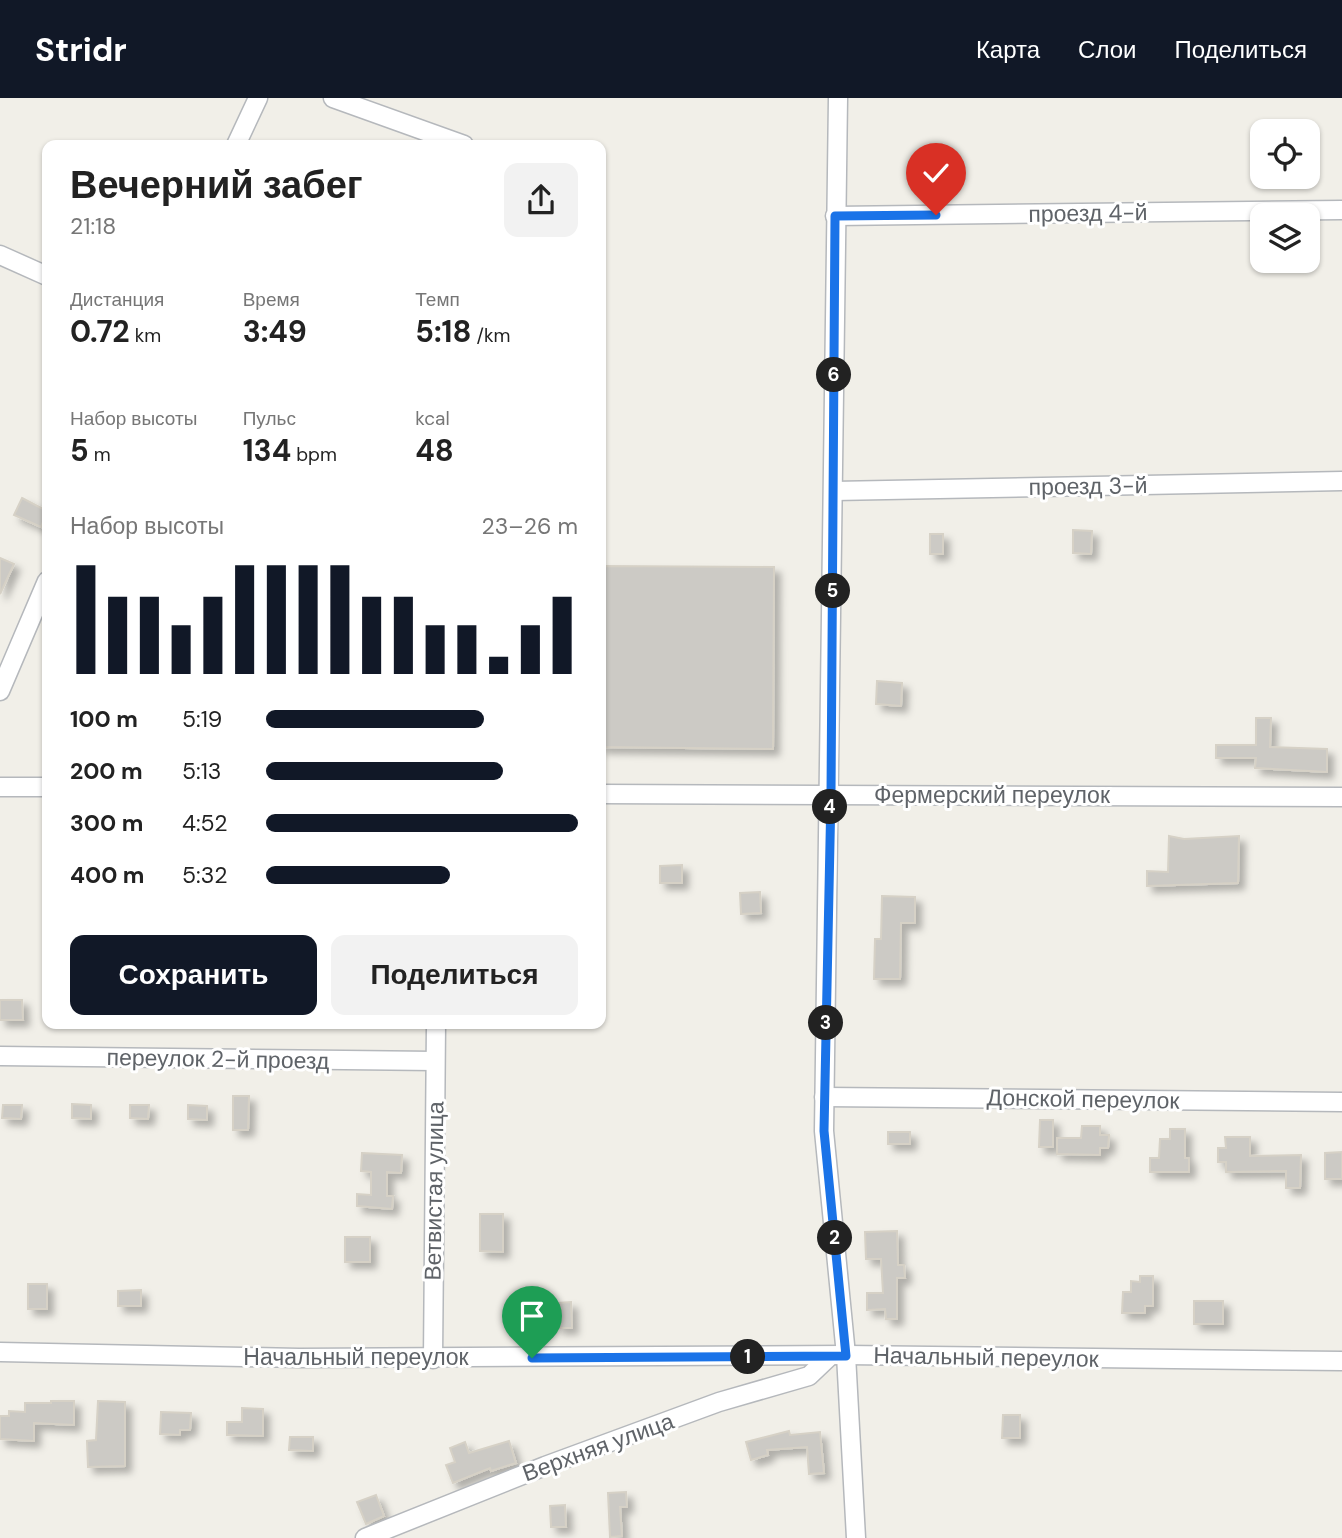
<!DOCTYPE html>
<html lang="ru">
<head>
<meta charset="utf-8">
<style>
  :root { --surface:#fff; --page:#f2f2f2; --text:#222; --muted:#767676; --accent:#111827 }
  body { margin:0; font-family:"DM Sans",sans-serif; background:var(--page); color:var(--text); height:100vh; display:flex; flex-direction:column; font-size:26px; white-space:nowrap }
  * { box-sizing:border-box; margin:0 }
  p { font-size:23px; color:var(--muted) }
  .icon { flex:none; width:38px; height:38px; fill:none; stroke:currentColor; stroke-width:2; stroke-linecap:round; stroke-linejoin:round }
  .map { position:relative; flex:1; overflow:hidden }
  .drawer { position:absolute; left:42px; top:42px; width:564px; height:889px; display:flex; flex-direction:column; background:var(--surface); border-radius:14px; box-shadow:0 2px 5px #0004 }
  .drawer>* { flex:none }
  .fabs { position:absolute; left:1250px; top:21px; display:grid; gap:14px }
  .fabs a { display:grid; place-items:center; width:70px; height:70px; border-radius:14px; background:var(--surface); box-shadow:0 2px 5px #0004; font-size:35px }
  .pin { position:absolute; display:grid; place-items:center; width:60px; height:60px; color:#fff; margin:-72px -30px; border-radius:50% 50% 50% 0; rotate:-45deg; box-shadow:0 0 7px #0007 }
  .pin .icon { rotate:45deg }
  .km { position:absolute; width:35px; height:35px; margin:-18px; border-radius:50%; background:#222; color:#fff; font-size:19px; line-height:35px; text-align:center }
  .round { display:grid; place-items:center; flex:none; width:74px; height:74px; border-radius:14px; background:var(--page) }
  .overview { display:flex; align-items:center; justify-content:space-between; height:119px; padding:0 28px }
  h1 { font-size:38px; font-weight:700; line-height:52px }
  .stats { display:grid; grid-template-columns:repeat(3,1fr); gap:10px; height:119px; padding:7px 28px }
  .stats div { display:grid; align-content:center }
  .stats b { font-size:30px; font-weight:700 }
  .stats small { font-size:19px; font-weight:400 }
  .stats p { font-size:19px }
  .chart { height:196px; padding:14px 28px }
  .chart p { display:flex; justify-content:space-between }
  .chart svg { width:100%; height:126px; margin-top:7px; stroke:var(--accent); stroke-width:6 }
  .primary-button { display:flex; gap:14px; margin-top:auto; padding:14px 28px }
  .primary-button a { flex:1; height:80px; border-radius:14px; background:var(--accent); color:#fff; font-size:28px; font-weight:700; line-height:80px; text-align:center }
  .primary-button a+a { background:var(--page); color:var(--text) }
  ul { padding:0 28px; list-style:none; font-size:23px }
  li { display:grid; grid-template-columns:112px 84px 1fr; align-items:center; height:52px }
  li i { height:18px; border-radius:9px; background:var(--accent) }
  header { display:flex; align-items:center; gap:42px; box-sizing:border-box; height:98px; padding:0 35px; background:var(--accent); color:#fff }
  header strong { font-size:33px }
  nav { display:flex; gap:38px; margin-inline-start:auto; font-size:24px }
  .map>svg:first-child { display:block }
</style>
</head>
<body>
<header>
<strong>Stridr</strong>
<nav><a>Карта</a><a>Слои</a><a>Поделиться</a></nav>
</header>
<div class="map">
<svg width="1342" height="1440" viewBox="0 0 1342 1440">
  <defs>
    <filter id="shadow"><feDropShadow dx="6" dy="6" stdDeviation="3.5" flood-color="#0004"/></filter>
  </defs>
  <rect width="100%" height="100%" fill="#f1efe8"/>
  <!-- building -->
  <g fill="#cccac5" stroke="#d6d1c6" stroke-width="2" filter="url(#shadow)">
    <path d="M 22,400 L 47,413 L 41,429 L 14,417 Z"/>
    <path d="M 1073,432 L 1092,433 L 1091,456 L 1073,455 Z"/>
    <rect x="930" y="436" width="13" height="20"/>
    <path d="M 0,460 L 14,466 L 0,496 Z"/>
    <path d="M 600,468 L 774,469 L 773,651 L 600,649 Z"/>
    <path d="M 877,583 L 902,585 L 901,608 L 876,606 Z"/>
    <path d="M 1256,620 L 1271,620 L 1270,649 L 1327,651 L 1327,674 L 1255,670 L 1256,660 L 1216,660 L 1216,647 L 1256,647 Z"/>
    <path d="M 1169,738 L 1184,741 L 1239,738 L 1238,785 L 1147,788 L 1147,773 L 1168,774 Z"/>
    <path d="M 682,767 L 682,785 L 660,785 L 660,768 Z"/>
    <path d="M 760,794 L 761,815 L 741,816 L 740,795 Z"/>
    <path d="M 882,798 L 915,799 L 915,825 L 901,825 L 900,881 L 874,881 L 875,841 L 881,841 Z"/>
    <path d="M 0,902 L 22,902 L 23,922 L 0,922 Z"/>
    <path d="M 233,998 L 249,998 L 248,1032 L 233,1032 Z"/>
    <path d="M 72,1006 L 91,1007 L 91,1021 L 72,1020 Z"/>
    <path d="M 3,1007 L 22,1007 L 21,1021 L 2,1020 Z"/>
    <path d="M 130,1007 L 149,1007 L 148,1021 L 130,1020 Z"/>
    <path d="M 188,1007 L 207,1008 L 207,1022 L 188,1021 Z"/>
    <path d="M 1040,1022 L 1053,1022 L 1053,1049 L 1039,1049 Z"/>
    <path d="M 1082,1028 L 1100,1028 L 1100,1037 L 1109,1037 L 1108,1050 L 1100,1050 L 1100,1057 L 1057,1056 L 1057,1040 L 1081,1040 Z"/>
    <path d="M 1170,1031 L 1185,1031 L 1185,1060 L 1189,1060 L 1189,1074 L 1150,1074 L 1150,1060 L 1159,1060 L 1160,1041 L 1170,1041 Z"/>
    <rect x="888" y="1034" width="22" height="12"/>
    <path d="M 1225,1039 L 1250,1039 L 1250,1058 L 1301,1057 L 1300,1090 L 1286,1090 L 1286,1073 L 1226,1074 L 1226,1064 L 1218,1064 L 1218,1050 L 1226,1050 Z"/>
    <path d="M 1342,1054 L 1342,1081 L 1325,1081 L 1325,1055 Z"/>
    <path d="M 362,1055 L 402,1057 L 401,1075 L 387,1074 L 387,1098 L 393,1098 L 392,1111 L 357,1108 L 357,1096 L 371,1097 L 371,1074 L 361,1073 Z"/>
    <path d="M 480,1116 L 503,1116 L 503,1154 L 480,1153 Z"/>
    <path d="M 897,1133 L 898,1167 L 904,1167 L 905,1180 L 897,1180 L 897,1221 L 886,1221 L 885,1211 L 867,1212 L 867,1195 L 883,1195 L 881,1161 L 866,1161 L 865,1134 Z"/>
    <rect x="345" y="1139" width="25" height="25"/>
    <path d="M 1140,1178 L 1153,1178 L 1153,1208 L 1145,1208 L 1145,1215 L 1122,1215 L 1123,1194 L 1131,1194 L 1131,1183 L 1140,1184 Z"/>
    <rect x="28" y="1186" width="19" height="25"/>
    <path d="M 141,1192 L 141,1208 L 118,1208 L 118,1193 Z"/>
    <rect x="1194" y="1203" width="29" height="23"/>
    <path d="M 571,1204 L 572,1230 L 557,1230 L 557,1205 Z"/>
    <path d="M 51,1303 L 74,1303 L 74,1327 L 34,1325 L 34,1343 L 0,1341 L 0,1318 L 9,1318 L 9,1313 L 25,1314 L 25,1305 L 51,1305 Z"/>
    <path d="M 98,1303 L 125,1304 L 125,1368 L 88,1369 L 87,1343 L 96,1342 Z"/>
    <path d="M 242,1310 L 263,1311 L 263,1338 L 227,1337 L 227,1324 L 242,1324 Z"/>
    <path d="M 161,1314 L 191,1315 L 190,1332 L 180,1332 L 180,1337 L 160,1336 Z"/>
    <path d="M 1003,1317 L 1020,1317 L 1020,1340 L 1002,1340 Z"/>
    <path d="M 789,1333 L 790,1337 L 820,1334 L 824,1375 L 809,1376 L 807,1349 L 767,1352 L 768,1357 L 751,1362 L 746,1344 Z"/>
    <path d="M 290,1339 L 313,1339 L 313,1353 L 289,1352 Z"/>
    <path d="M 509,1343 L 516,1365 L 491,1373 L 490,1370 L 453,1385 L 446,1367 L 455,1364 L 450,1350 L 465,1344 L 469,1355 Z"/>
    <path d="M 626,1394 L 627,1409 L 620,1409 L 622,1438 L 610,1439 L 608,1395 Z"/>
    <path d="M 376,1397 L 384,1418 L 366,1426 L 357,1404 Z"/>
    <path d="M 565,1407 L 566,1429 L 551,1429 L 550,1408 Z"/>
  </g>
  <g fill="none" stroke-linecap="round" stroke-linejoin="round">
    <defs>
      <g id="minor">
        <path d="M 333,0 L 464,47"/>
        <path d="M 838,0 L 824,1033 L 846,1257 L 856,1440"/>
        <path d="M 236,47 L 258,0"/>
        <path d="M 835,118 L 1342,112"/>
        <path d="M 0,157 L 47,178"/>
        <path d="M 834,393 L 1342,383"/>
        <path d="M 0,593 L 47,483"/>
        <path d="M 0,689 L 47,689"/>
        <path d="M 600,696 L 1342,699"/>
        <path d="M 0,958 L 435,963"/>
        <path d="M 824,999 L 1342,1004"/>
        <path d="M 0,1254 L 299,1260 L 846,1257 L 1342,1263"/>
        <path d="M 433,1261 L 436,926"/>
        <path d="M 365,1440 L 545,1368 L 719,1304 L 809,1278 L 829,1259"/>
      </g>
    </defs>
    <!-- minor casing -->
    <use href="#minor" stroke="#b5b8bc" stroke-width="21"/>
    <!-- minor -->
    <use href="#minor" stroke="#fff" stroke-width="18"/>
  </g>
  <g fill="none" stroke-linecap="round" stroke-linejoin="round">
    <defs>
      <path id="route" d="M 532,1260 L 846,1258 L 824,1033 L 831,696 L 835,118 L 936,117"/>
    </defs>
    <!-- route casing -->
    <use href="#route" stroke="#fff" stroke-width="14"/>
    <!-- route -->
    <use href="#route" stroke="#1a73e8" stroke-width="9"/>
  </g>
  <g text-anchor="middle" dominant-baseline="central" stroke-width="6" stroke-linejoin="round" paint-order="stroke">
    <!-- street labels -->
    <g font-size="23" fill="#5f6368" stroke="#fff">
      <text transform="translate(1088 115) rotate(-1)">проезд 4-й</text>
      <text transform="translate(1088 388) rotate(-1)">проезд 3-й</text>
      <text x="992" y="697">Фермерский переулок</text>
      <text transform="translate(218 961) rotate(1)">переулок 2-й проезд</text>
      <text transform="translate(1083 1001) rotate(1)">Донской переулок</text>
      <text transform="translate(434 1093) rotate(-89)">Ветвистая улица</text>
      <text x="356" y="1259">Начальный переулок</text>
      <text transform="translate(986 1259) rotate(1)">Начальный переулок</text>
      <text transform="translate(598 1349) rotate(-20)">Верхняя улица</text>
    </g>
  </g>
</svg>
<div class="fabs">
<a><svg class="icon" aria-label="locate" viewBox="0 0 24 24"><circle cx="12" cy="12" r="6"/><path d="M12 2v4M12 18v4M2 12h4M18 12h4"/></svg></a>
<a><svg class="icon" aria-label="layers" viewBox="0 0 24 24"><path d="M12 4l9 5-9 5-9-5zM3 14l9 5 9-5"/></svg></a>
</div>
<div class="pin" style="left:532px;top:1260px;background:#1e9e55"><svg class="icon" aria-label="arrive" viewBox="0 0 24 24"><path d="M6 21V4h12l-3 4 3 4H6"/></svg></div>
<div class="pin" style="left:936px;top:117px;background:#d93025"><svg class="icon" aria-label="check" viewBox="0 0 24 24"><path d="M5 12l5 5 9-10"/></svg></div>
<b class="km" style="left:748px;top:1259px">1</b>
<b class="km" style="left:835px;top:1140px">2</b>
<b class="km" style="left:826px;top:925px">3</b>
<b class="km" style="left:830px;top:709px">4</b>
<b class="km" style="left:833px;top:493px">5</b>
<b class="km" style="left:834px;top:277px">6</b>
<section class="drawer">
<div class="overview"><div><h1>Вечерний забег</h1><p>21:18</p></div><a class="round"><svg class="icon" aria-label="share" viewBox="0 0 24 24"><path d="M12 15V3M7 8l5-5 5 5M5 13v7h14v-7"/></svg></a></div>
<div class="stats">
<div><p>Дистанция</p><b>0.72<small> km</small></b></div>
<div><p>Время</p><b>3:49</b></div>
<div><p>Темп</p><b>5:18<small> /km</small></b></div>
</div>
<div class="stats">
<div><p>Набор высоты</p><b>5<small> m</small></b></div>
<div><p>Пульс</p><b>134<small> bpm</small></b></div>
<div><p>kcal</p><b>48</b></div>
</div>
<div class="chart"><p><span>Набор высоты</span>23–26 m</p>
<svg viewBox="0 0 160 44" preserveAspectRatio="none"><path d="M5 44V6M15 44V17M25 44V17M35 44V27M45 44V17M55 44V6M65 44V6M75 44V6M85 44V6M95 44V17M105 44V17M115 44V27M125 44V27M135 44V38M145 44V27M155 44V17"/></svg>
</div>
<ul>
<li><b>100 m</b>5:19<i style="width:70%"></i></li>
<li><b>200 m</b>5:13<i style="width:76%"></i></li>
<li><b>300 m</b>4:52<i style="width:100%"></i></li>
<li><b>400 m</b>5:32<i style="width:59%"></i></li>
</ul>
<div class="primary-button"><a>Сохранить</a><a>Поделиться</a></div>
</section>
</div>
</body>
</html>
